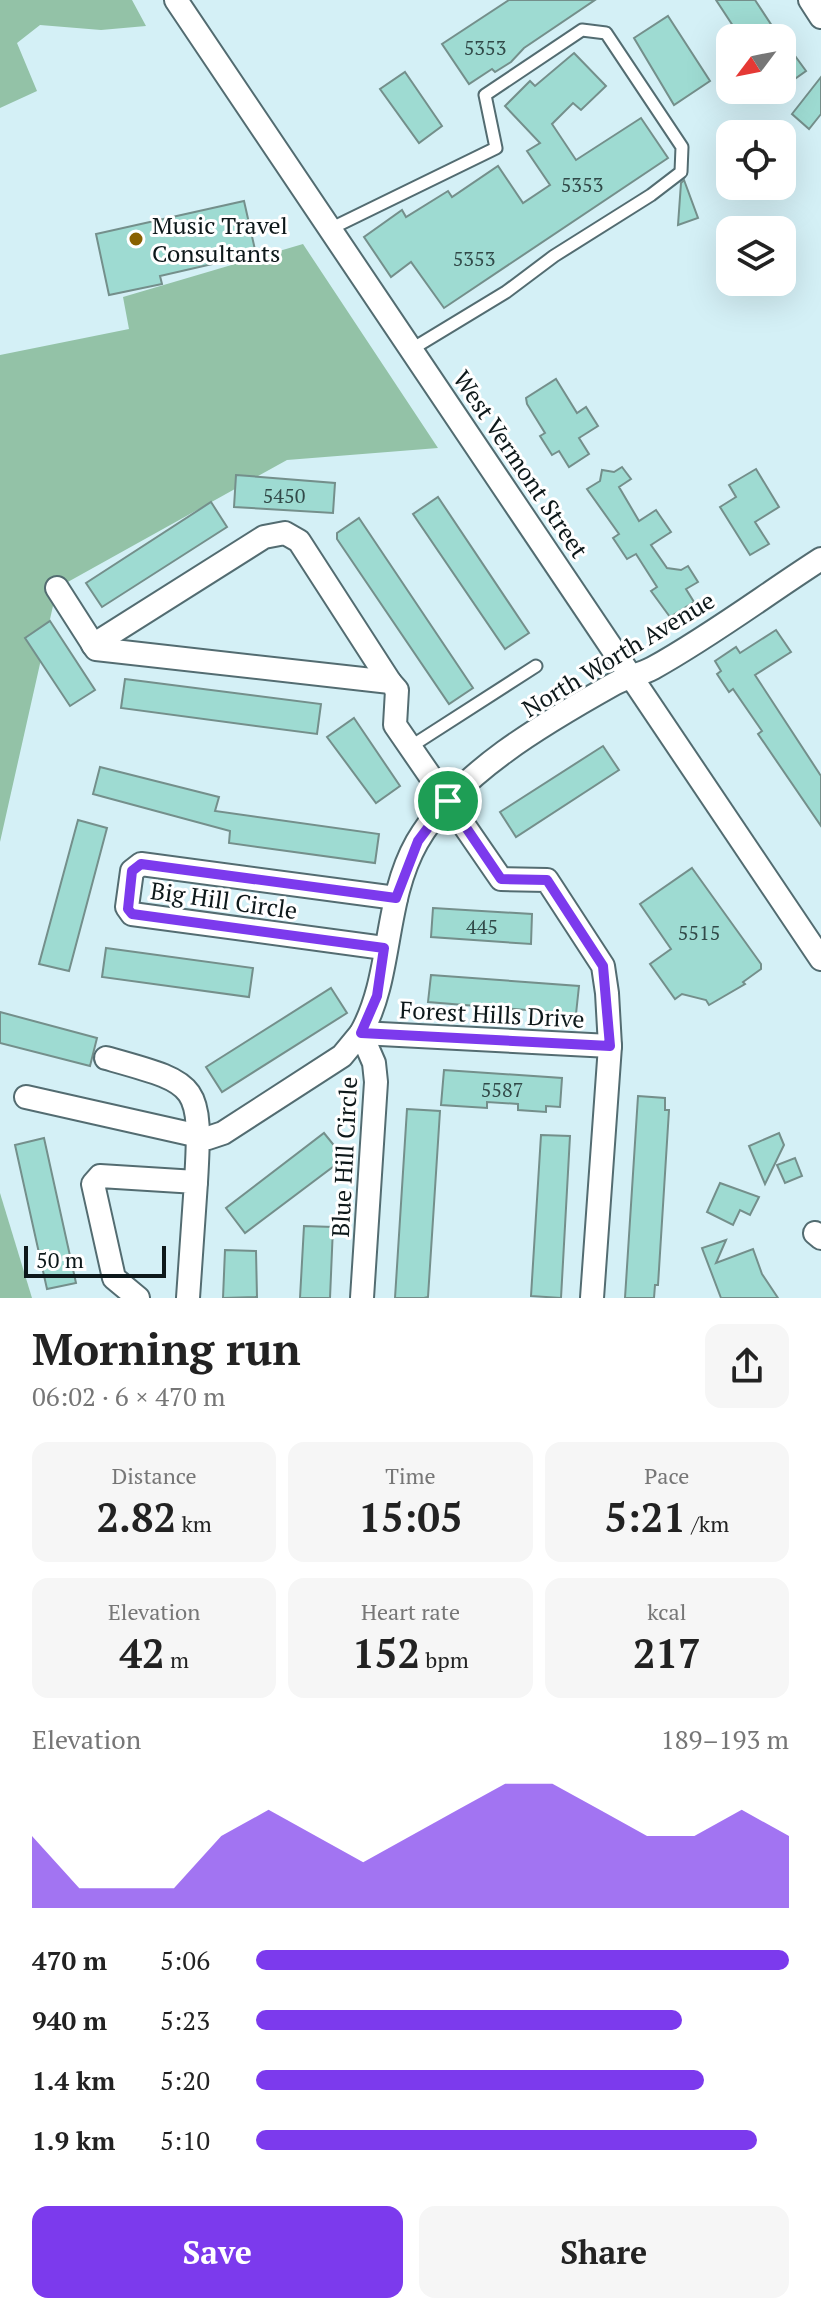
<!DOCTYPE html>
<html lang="en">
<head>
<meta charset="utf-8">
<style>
  :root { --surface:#fff; --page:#f6f6f6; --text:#222; --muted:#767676; --accent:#7c3aed }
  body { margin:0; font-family:"PT Serif",serif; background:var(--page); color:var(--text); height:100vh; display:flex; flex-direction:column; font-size:30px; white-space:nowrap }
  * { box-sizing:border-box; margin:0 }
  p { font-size:26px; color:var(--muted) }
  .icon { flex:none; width:44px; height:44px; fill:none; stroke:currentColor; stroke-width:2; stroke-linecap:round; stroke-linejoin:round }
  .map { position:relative; height:1298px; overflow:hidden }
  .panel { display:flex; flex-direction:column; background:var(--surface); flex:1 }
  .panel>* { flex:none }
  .needle { width:52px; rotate:238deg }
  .fabs { position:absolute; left:716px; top:24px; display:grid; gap:16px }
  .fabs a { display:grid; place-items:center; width:80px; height:80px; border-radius:16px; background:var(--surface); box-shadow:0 8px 32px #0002; font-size:40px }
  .scale { position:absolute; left:24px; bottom:20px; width:142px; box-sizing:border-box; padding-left:8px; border:4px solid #0d181a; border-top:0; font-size:22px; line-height:28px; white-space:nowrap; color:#0d181a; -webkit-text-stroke:6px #fff; paint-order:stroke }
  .pin { position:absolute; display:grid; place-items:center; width:68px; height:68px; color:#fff; margin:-34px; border:4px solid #fff; border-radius:50%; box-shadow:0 2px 8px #0007 }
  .round { display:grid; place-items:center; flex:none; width:84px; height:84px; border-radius:16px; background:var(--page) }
  .headline { display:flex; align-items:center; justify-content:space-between; height:136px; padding:0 32px }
  h1 { font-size:44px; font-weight:800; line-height:60px }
  .metrics { display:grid; grid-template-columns:repeat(3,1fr); gap:12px; height:136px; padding:8px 32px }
  .metrics div { display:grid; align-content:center; border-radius:16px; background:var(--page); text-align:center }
  .metrics b { font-size:40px; font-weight:800 }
  .metrics small { font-size:22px; font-weight:400 }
  .metrics p { font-size:22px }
  .chart { height:224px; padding:16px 32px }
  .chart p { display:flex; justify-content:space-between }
  .chart svg { width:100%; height:144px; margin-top:8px; fill:var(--accent); opacity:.7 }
  .action { display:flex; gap:16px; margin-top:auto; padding:16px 32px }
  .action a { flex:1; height:92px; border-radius:16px; background:var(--accent); color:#fff; font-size:32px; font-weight:800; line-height:92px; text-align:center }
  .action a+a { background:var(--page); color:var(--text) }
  ul { padding:0 32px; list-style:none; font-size:26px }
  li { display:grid; grid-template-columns:128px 96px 1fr; align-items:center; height:60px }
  li i { height:20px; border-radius:10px; background:var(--accent) }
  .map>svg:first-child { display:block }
</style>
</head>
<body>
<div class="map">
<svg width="821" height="1298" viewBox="0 0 821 1298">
  <rect width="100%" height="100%" fill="#d4f0f6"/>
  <!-- forest -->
  <g fill="#93c2a7">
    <path d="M 0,0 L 132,0 L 146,26 L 101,30 L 40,25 L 17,43 L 37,91 L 0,108 Z"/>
    <path d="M 303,244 L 438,448 L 287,460 L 57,588 L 0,842 L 0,355 L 129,329 L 123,297 Z"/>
    <path d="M 0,1193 L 32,1298 L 0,1298 Z"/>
  </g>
  <!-- building -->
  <g fill="#9edbd2" stroke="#748f8b" stroke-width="2">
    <path d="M 509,0 L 595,0 L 524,48 L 511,62 L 495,72 L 492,69 L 469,84 L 442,44 Z"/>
    <path d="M 716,0 L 755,0 L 780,38 L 741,38 Z"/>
    <path d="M 668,16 L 710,81 L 674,105 L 634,38 Z"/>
    <path d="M 782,38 L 806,71 L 782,88 Z"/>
    <path d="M 574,53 L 606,86 L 581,110 L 573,103 L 552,124 L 576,160 L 641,118 L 668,158 L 444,308 L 411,262 L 391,277 L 364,237 L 402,210 L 406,217 L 448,191 L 452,197 L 498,166 L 523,203 L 550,185 L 527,151 L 540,143 L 505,106 L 530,81 L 535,86 Z"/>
    <path d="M 405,72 L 442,126 L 419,143 L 380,89 Z"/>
    <path d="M 821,77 L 821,114 L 809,129 L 792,114 Z"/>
    <path d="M 684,180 L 698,218 L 678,225 L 681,183 Z"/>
    <path d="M 244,201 L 256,254 L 160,276 L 162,284 L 109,295 L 96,234 Z"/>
    <path d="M 556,379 L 577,413 L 586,407 L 598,426 L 579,438 L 589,454 L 569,467 L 559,451 L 552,455 L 540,436 L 545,433 L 527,404 L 526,398 Z"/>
    <path d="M 622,467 L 631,479 L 619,487 L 639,521 L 656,510 L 671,532 L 651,545 L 667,568 L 681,570 L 688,566 L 698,582 L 686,589 L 694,602 L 670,617 L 651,591 L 657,587 L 636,554 L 627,559 L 613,538 L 619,534 L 587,489 L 600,481 L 602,470 L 614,472 Z"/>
    <path d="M 756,469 L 779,507 L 755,522 L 769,544 L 750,555 L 720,507 L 736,497 L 729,485 Z"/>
    <path d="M 236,475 L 335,483 L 333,513 L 234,507 Z"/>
    <path d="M 438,497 L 529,633 L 505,649 L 413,514 Z"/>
    <path d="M 211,502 L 227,527 L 102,607 L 86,583 Z"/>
    <path d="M 359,518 L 473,688 L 449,704 L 337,539 L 337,533 Z"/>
    <path d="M 50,621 L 95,690 L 70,706 L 25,638 Z"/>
    <path d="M 776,630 L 791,652 L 755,675 L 821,776 L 821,826 L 758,734 L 762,731 L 733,689 L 729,692 L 717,674 L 721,671 L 715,661 L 736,647 L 740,653 Z"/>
    <path d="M 125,679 L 321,704 L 317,734 L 121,708 Z"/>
    <path d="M 354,718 L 400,786 L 376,803 L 327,737 Z"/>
    <path d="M 603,746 L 619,770 L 516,837 L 500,812 Z"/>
    <path d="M 100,767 L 219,797 L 215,811 L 379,834 L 375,863 L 229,843 L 230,831 L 93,794 Z"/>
    <path d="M 78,820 L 107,828 L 69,971 L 39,964 Z"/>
    <path d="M 692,868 L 761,964 L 761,969 L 743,982 L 745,984 L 709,1005 L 706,1000 L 682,994 L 675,999 L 650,964 L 671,949 L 640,904 Z"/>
    <path d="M 433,908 L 532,914 L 531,944 L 431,937 Z"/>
    <path d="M 106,948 L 253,968 L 249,997 L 102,977 Z"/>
    <path d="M 431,975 L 579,986 L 576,1014 L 428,1002 Z"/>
    <path d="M 331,988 L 347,1013 L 222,1092 L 206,1067 Z"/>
    <path d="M 0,1012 L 97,1038 L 90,1066 L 0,1043 Z"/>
    <path d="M 444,1070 L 562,1078 L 560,1107 L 546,1106 L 546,1112 L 518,1110 L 518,1104 L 487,1102 L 487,1108 L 441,1105 Z"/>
    <path d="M 638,1096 L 665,1098 L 665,1110 L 669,1110 L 658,1285 L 655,1285 L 654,1298 L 625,1298 Z"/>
    <path d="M 407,1109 L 440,1111 L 428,1297 L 424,1298 L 395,1298 Z"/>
    <path d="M 324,1133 L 341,1154 L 335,1159 L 338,1163 L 245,1233 L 226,1208 Z"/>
    <path d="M 779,1133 L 784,1145 L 765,1184 L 749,1146 Z"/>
    <path d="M 541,1135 L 570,1136 L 561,1298 L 531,1296 Z"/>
    <path d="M 44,1138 L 76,1283 L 47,1289 L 15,1145 Z"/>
    <path d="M 795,1158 L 802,1176 L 785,1183 L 777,1165 Z"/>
    <path d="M 720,1183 L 759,1197 L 750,1215 L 740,1210 L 733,1225 L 707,1212 Z"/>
    <path d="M 304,1226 L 333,1227 L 330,1298 L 300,1298 Z"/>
    <path d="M 726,1240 L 716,1263 L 753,1249 L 762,1274 L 778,1298 L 721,1298 L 702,1248 Z"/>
    <path d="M 225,1250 L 256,1251 L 257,1297 L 223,1298 Z"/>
  </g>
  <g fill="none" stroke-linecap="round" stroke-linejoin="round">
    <defs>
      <g id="lane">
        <path d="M 330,229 L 496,148 L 485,95 L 582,30 L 606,33 L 682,147 L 681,172 L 651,195 L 554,256 L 506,292 L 412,349"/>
        <path d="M 410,747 L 536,666"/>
      </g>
      <g id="street">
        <path d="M 176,0 L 821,959"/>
        <path d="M 810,0 L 821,17"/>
        <path d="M 57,588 L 96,649 L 390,682 L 397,690 L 395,725 L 501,879 L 547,880 L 603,966 L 607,993 L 610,1046 L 592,1298"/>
        <path d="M 93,645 L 264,537 L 285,533 L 299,541 L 390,682"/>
        <path d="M 384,948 L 132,914 L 127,907 L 132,871 L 141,864 L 396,898"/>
        <path d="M 106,1058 C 199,1084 202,1082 196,1182"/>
        <path d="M 26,1097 L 208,1138 L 223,1133 L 342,1056 L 361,1033 L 610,1046"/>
        <path d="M 815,1233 L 821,1238"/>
        <path d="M 138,1298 L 114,1278 L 93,1184 L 100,1176 L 196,1182 L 188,1298"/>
        <path d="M 362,1298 L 376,1082 L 374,1063 L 361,1033 C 393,976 383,902 417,842 C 456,774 546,722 614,684 C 626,677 640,675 653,668 C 711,636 765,595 821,559"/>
      </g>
    </defs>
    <!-- lane casing -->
    <use href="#lane" stroke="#536c71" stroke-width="15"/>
    <!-- street casing -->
    <use href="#street" stroke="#536c71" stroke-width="26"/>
    <!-- lane -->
    <use href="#lane" stroke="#fff" stroke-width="11"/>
    <!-- street -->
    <use href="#street" stroke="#fff" stroke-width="22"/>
  </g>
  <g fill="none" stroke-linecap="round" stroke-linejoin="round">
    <defs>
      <path id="route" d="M 448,801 L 501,879 L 547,880 L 603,966 L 610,1046 L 361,1033 L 377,996 L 384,948 L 132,914 L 128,909 L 132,871 L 141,864 L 396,898 L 418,841 Z"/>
    </defs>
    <!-- route casing -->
    <use href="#route" stroke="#fff" stroke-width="16"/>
    <!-- route -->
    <use href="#route" stroke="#7c3aed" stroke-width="10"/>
  </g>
  <!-- markers -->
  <circle fill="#896100" stroke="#fff" stroke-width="3" cx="136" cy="239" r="8"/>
  <g text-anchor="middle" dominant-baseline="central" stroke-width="6" stroke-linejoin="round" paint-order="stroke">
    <!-- number labels -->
    <g font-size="20" fill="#314948">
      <text x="485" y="47">5353</text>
      <text x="582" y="184">5353</text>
      <text x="474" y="258">5353</text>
      <text x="284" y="495">5450</text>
      <text x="482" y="926">445</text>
      <text x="699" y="932">5515</text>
      <text x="502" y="1089">5587</text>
    </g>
    <!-- poi labels -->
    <g font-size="24" fill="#0d181a" stroke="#fff" text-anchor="start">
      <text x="152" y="225">Music Travel<tspan x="152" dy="28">Consultants</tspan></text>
    </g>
    <!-- street labels -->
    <g font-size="24" fill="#0d181a" stroke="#fff">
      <text transform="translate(521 464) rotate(56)">West Vermont Street</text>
      <text transform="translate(618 654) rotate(-31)">North Worth Avenue</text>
      <text transform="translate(224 900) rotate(8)">Big Hill Circle</text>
      <text transform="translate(492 1014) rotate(3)">Forest Hills Drive</text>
      <text transform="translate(344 1157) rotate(-87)">Blue Hill Circle</text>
    </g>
  </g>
</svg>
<div class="fabs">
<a><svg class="needle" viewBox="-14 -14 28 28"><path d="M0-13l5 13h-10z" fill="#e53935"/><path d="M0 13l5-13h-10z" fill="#767676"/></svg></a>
<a><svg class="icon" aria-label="locate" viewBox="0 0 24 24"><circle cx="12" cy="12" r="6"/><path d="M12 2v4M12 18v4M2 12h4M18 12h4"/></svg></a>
<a><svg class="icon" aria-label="layers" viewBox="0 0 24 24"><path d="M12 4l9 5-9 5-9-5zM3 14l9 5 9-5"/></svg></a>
</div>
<div class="scale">50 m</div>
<div class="pin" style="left:448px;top:801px;background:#1e9e55"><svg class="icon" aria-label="arrive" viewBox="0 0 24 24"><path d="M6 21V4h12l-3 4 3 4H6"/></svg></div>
</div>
<section class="panel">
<div class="headline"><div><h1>Morning run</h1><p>06:02 · 6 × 470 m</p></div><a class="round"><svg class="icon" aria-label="share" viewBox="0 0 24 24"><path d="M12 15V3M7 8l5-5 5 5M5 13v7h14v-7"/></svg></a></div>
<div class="metrics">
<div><p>Distance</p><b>2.82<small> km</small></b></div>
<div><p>Time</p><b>15:05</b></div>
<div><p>Pace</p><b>5:21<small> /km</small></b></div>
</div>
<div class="metrics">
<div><p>Elevation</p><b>42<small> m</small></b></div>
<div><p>Heart rate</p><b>152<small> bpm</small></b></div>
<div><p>kcal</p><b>217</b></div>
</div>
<div class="chart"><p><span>Elevation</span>189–193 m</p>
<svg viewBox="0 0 160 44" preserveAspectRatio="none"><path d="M0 44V22L10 38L20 38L30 38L40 22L50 14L60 22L70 30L80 22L90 14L100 6L110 6L120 14L130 22L140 22L150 14L160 22V44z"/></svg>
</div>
<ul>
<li><b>470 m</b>5:06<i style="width:100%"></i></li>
<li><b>940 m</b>5:23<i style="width:80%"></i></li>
<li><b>1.4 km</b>5:20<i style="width:84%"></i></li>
<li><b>1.9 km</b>5:10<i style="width:94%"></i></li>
</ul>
<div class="action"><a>Save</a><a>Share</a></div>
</section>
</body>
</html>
